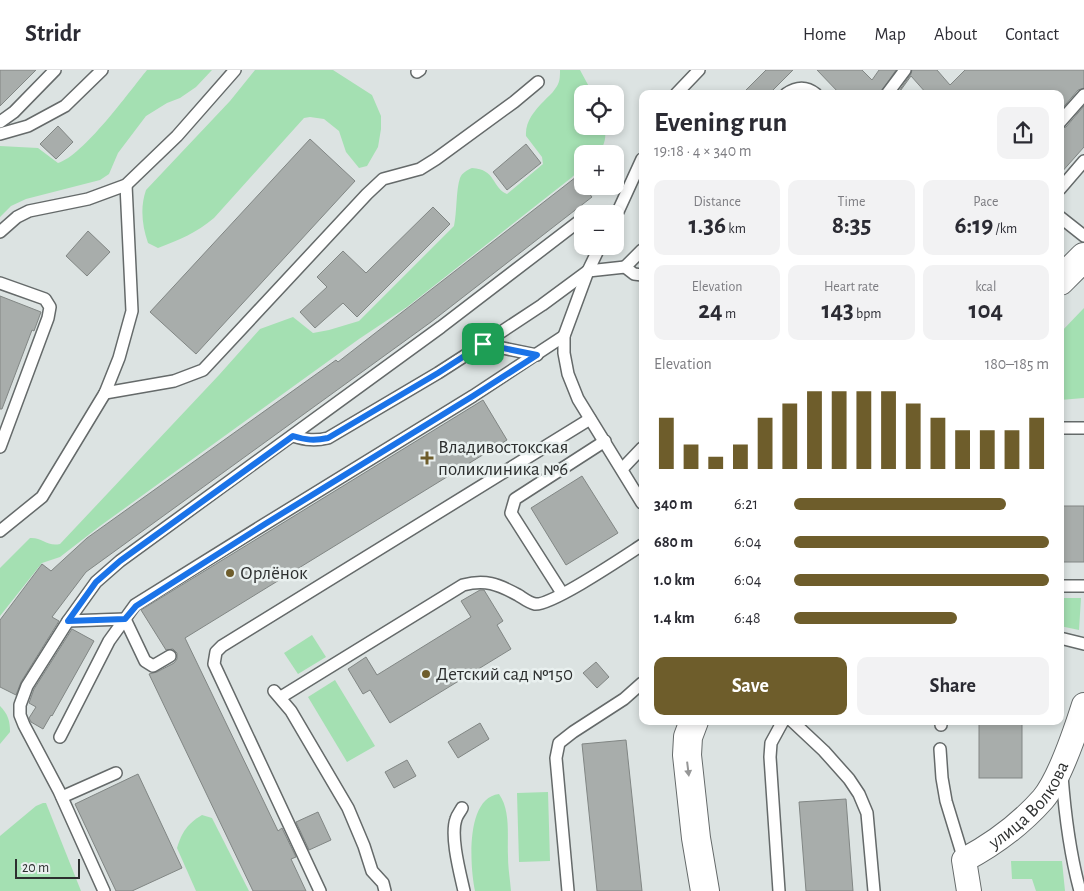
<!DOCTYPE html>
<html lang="en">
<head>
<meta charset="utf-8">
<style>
  :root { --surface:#fff; --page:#f2f2f3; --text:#2b2b33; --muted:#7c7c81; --line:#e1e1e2; --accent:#6e5d2b }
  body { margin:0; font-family:"Alegreya Sans",sans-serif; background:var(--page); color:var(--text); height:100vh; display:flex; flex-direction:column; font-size:19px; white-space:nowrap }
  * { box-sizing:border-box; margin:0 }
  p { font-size:16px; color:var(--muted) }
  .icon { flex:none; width:28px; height:28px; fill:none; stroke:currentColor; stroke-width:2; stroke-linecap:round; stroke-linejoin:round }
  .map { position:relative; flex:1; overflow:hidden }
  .side { position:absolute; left:639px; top:20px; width:425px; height:635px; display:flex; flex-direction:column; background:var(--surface); border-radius:10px; box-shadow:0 2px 8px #0003 }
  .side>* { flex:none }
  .controls { position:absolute; left:574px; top:15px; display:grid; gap:10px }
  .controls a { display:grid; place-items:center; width:50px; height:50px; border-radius:10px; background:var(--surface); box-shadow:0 2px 8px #0003; font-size:25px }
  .scale { position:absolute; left:15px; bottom:12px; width:65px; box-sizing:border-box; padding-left:5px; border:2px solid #2d2f2f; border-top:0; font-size:14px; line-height:18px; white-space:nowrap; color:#2d2f2f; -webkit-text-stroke:4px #e9f0ef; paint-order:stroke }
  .pin { position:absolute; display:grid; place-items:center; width:42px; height:42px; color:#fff; margin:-21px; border-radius:10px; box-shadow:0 2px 8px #0006 }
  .round { display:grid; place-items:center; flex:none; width:52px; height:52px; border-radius:10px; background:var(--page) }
  .headline { display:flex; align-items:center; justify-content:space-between; height:85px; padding:0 15px }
  h1 { font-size:28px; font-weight:700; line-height:38px }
  .stats { display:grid; grid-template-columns:repeat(3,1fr); gap:8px; height:85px; padding:5px 15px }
  .stats div { display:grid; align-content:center; border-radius:10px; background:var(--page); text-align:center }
  .stats b { font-size:25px; font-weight:700 }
  .stats small { font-size:14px; font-weight:400 }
  .stats p { font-size:14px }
  .chart { height:140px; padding:10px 15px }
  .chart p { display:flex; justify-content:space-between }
  .chart svg { width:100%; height:90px; margin-top:5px; stroke:var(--accent); stroke-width:6 }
  .cta { display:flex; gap:10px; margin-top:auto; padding:10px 15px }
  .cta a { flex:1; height:58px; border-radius:10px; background:var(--accent); color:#fff; font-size:20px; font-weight:700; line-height:58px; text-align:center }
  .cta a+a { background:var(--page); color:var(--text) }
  ul { padding:0 15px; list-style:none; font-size:16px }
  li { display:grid; grid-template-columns:80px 60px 1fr; align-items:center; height:38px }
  li i { height:12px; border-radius:6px; background:var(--accent) }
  header { display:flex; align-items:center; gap:30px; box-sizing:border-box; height:70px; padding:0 25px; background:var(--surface); border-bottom:1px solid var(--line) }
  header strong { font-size:24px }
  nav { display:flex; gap:28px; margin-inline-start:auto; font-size:18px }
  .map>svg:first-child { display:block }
</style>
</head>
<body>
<header>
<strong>Stridr</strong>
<nav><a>Home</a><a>Map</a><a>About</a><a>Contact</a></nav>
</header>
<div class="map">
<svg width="1084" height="821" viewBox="0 0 1084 821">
  <rect width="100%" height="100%" fill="#dce3e2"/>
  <!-- green -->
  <g fill="#a4e0b2">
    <path d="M 147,0 L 212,0 L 196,17 L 180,28 L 167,33 L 146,46 L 118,83 L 109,104 L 100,110 L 26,129 L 11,136 L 0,147 L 0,76 L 38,78 L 58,93 C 83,86 129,22 147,0 Z"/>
    <path d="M 255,0 L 333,0 L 372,25 L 381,46 L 381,59 L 378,77 L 367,96 L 359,98 L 346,82 L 339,61 L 324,49 L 310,47 L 304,48 L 214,148 C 196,163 179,170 158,178 L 148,173 C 142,156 140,137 146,120 L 230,31 Z"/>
    <path d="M 560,0 L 580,0 L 593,24 L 582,24 L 582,56 L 604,56 C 607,66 605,76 597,84 L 582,84 L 582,98 L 571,108 L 407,237 L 359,269 L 100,456 L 60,487 L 42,493 L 0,546 L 0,498 L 30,468 C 42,467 47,477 60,474 L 219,305 L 260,259 L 293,247 L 313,263 L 329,260 L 359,251 L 454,156 C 457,142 456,119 460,108 C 462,103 467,100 472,98 C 496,99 492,118 507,124 L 543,94 L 542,87 L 526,66 C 525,52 534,41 544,31 C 547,27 552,24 555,19 C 560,13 560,7 560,0 Z"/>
    <path d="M 1084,238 L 1084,328 L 1060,330 L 1060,263 Z"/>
    <path d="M 1060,528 L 1081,528 L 1079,560 L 1060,556 Z"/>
    <path d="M 312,565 L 326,587 L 298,604 L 284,583 Z"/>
    <path d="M 335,610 L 375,676 L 347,692 L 308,627 Z"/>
    <path d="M 0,636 C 8,644 10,651 10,662 L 0,674 Z"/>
    <path d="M 548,722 L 550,791 L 519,792 L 517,723 Z"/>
    <path d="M 499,724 C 511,741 507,766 508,786 C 508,798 510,809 511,821 L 475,821 C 470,797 465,728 499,724 Z"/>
    <path d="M 43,733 L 46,733 L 81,821 L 0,821 L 0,766 L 36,736 Z"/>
    <path d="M 202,745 L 212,748 L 249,821 L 196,821 L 177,778 C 182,762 187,754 202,745 Z"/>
    <path d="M 1011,791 L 1062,791 L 1065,821 L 1036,821 L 1032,809 L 1012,809 Z"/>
  </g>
  <!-- building -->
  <g fill="#a8adab" stroke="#818684">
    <path d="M 0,0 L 36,0 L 0,36 Z"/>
    <path d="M 766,0 L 793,0 L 769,24 L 742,24 Z"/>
    <path d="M 817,0 L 862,0 L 872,10 L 879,0 L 896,0 L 880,24 L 840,24 Z"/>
    <path d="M 912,0 L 937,0 L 950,15 L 965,0 L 1084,0 L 1084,18 L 1078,20 L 1060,41 L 1060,24 L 927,24 L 911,6 L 898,24 L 897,24 L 911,4 Z"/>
    <path d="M 1084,36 L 1084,77 L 1060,104 L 1060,59 L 1066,57 Z"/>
    <path d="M 58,56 L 73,72 L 56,89 L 40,74 Z"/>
    <path d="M 310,69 L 355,111 L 196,284 L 150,242 Z"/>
    <path d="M 526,74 L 541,93 L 507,120 L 493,102 Z"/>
    <path d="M 576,107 L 592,127 L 431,252 L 86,502 L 52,547 L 59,551 L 21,612 L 16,625 L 0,617 L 0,550 L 42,494 L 51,501 L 87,468 L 336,290 L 338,292 Z"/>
    <path d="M 433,137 L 450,154 L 357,247 L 343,233 L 315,258 L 300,242 L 327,217 L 317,207 L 343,181 L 366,203 Z"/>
    <path d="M 88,161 L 110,182 L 87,206 L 66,186 Z"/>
    <path d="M 0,226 L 41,242 L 34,261 L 32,260 L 2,339 L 0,339 Z"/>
    <path d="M 483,330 L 507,370 L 185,568 L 278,761 L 282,758 L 296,787 L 291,789 L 306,821 L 253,821 L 149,604 L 157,602 L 174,593 L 177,589 L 177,583 L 173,579 L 166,580 L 141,540 Z"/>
    <path d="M 582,406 L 618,463 L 566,495 L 531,438 Z"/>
    <rect x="1060" y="436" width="24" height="56"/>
    <path d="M 480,520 L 484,520 L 503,551 L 497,555 L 511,579 L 390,653 L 370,620 L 363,624 L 348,599 L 366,587 L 377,605 L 471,547 L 461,531 Z"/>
    <path d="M 72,559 L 94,571 L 52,646 L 51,645 L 43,659 L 31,652 L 29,648 L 36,637 L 29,633 L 34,619 Z"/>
    <path d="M 596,592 L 609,607 L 597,618 L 583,603 Z"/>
    <rect x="979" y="652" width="43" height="56"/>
    <path d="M 480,653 L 489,669 L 458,688 L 448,672 Z"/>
    <path d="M 626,670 L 642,821 L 597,821 L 582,674 Z"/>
    <path d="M 407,690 L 416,706 L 394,718 L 385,702 Z"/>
    <path d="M 138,704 L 182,798 L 132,821 L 116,821 L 75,734 Z"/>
    <path d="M 846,729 L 853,821 L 806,821 L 799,732 Z"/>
    <path d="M 318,742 L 331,770 L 309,780 L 296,752 Z"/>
  </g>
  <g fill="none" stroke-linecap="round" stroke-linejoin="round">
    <defs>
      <g id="lane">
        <path d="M 417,2 L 420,0"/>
        <path d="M 676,24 L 699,0"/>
        <path d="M 786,24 C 796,17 806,16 816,24"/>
        <path d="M 887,24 L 905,0"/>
        <path d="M 0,52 L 14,42 L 55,0"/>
        <path d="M 1060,52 L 1084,25"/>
        <path d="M 0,64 L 28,56 L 65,36 L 102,0"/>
        <path d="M 1060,119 L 1084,91"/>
        <path d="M 1060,147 L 1084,166"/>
        <path d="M 615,148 L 642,89"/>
        <path d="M 0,162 L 17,147 L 29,141 L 88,129 L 126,115 L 177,66 L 235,0"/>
        <path d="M 600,176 L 588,201 L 564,266 L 564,283 L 568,304 L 578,329 L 642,433"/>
        <path d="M 625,197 L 642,180"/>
        <path d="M 0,213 L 45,229 L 50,237 L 48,248 L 0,377"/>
        <path d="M 483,274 L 542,235 L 588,201 L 625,197 L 634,204 L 642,205"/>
        <path d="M 105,323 L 174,311 L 203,300 L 367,124 L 383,109 L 420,99 L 436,89 L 514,32 L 538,12"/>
        <path d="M 1060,358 L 1084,358"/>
        <path d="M 293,366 C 306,370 315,371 328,368 L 438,303 L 483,274 L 537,285"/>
        <path d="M 622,399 L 642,378"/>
        <path d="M 0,461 L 42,427 L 105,323 L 119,288 L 132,241 L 126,115"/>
        <path d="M 1060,516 L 1084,516"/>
        <path d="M 562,523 L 511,443 L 515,429 L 605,371"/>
        <path d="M 68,551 L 125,549 L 145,591 L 153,596 L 170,586"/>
        <path d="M 1060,568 L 1084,574"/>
        <path d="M 274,621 L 291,641 L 348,738 L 364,776 L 372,801 L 383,813 L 385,821"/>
        <path d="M 281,627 L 463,515 C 485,509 498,514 518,525 C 523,528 529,533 535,534 C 551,536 625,486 642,475"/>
        <path d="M 792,651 L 824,681 L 849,709 L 859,724 L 867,743 L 874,821"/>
        <path d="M 941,655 L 941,651"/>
        <path d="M 60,667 L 109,571 L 135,535 L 265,454 L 473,326 L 564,266"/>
        <path d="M 940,679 L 942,708 L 946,731 L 964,790"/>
        <path d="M 1062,706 C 1065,745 1070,784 1080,821"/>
        <path d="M 62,727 L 116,703"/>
        <path d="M 462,738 C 460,742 457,745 456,749 C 450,766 460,803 464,821"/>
        <path d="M 104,821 L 59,721 L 24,655 L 20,645 L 20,635 L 27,616 L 68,551 L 96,512 L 120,491 L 441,257 L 582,149"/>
        <path d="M 320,821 L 214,594 L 216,582 L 222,576 L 590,349"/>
        <path d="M 568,821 L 556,688 L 559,673 L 573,662 L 624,629 L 642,613"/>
        <path d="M 779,821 L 770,687 L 771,673 L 783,651"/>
      </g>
      <g id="street">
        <path id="s1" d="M 969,821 L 964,790 C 994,774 1020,755 1043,729 C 1059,710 1076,660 1084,635"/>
      </g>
      <g id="secondary">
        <path d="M 1060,211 L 1084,187"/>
        <path d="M 694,651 L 688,667 L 687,685 L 696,768 L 705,821"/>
      </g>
    </defs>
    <!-- lane casing -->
    <use href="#lane" stroke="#656a6a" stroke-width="14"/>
    <!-- street casing -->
    <use href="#street" stroke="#656a6a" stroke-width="26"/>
    <!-- secondary casing -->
    <use href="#secondary" stroke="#656a6a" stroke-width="30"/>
    <!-- lane -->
    <use href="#lane" stroke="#fff" stroke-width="11"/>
    <!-- street -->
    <use href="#street" stroke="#fff" stroke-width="24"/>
    <!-- secondary -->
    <use href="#secondary" stroke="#fff" stroke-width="28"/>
  </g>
  <!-- one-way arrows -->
  <defs><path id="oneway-solid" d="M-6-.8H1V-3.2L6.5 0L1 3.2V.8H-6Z" transform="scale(1.25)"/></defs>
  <use fill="#969797" href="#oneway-solid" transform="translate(688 699) rotate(83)"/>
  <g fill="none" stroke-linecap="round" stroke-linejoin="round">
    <defs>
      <path id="route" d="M 483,274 L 537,285 L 473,326 L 265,454 L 136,536 L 125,549 L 68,551 L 96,512 L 120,491 L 293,366 C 306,370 314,371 328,368 L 438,303 Z"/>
    </defs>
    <!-- route casing -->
    <use href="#route" stroke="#fff" stroke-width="10"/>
    <!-- route -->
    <use href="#route" stroke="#1a73e8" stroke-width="6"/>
  </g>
  <!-- markers -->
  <g fill="#6e5d2b" stroke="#e9f0ef" stroke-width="2">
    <path d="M424.5 380.5h5v5h5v5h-5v5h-5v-5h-5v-5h5z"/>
    <circle cx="230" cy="503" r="5"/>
    <circle cx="426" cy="604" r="5"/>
  </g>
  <g text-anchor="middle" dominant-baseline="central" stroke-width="5" stroke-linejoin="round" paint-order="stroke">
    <!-- poi labels -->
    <g font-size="19" fill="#2d2f2f" stroke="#e9f0ef" text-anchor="start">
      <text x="438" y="377">Владивостокская<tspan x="438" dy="22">поликлиника №6</tspan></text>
      <text x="240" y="503">Орлёнок</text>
      <text x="436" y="604">Детский сад №150</text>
    </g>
    <!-- street labels -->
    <g font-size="19" fill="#2d2f2f" stroke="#e9f0ef">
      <text stroke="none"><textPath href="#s1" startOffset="118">улица Волкова</textPath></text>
    </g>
  </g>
</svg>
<div class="controls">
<a><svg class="icon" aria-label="locate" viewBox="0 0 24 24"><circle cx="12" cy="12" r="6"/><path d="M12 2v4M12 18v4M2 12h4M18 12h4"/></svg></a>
<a>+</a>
<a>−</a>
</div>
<div class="scale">20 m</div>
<div class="pin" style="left:483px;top:274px;background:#1e9e55"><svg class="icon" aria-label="arrive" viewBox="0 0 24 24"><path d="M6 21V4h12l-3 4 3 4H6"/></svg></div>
<section class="side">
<div class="headline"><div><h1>Evening run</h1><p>19:18 · 4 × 340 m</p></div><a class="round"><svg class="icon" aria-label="share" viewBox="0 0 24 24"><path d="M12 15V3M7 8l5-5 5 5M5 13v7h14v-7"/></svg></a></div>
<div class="stats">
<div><p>Distance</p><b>1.36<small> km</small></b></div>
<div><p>Time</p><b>8:35</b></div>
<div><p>Pace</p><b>6:19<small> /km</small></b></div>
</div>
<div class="stats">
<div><p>Elevation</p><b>24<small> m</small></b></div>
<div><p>Heart rate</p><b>143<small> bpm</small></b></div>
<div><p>kcal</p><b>104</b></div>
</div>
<div class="chart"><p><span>Elevation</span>180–185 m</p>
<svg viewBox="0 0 160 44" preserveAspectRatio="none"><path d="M5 44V19M15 44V32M25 44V38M35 44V32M45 44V19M55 44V12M65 44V6M75 44V6M85 44V6M95 44V6M105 44V12M115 44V19M125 44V25M135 44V25M145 44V25M155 44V19"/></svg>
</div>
<ul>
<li><b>340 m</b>6:21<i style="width:83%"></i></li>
<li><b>680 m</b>6:04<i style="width:100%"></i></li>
<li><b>1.0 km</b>6:04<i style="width:100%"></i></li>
<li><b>1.4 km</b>6:48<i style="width:64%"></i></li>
</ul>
<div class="cta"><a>Save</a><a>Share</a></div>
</section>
</div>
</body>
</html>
